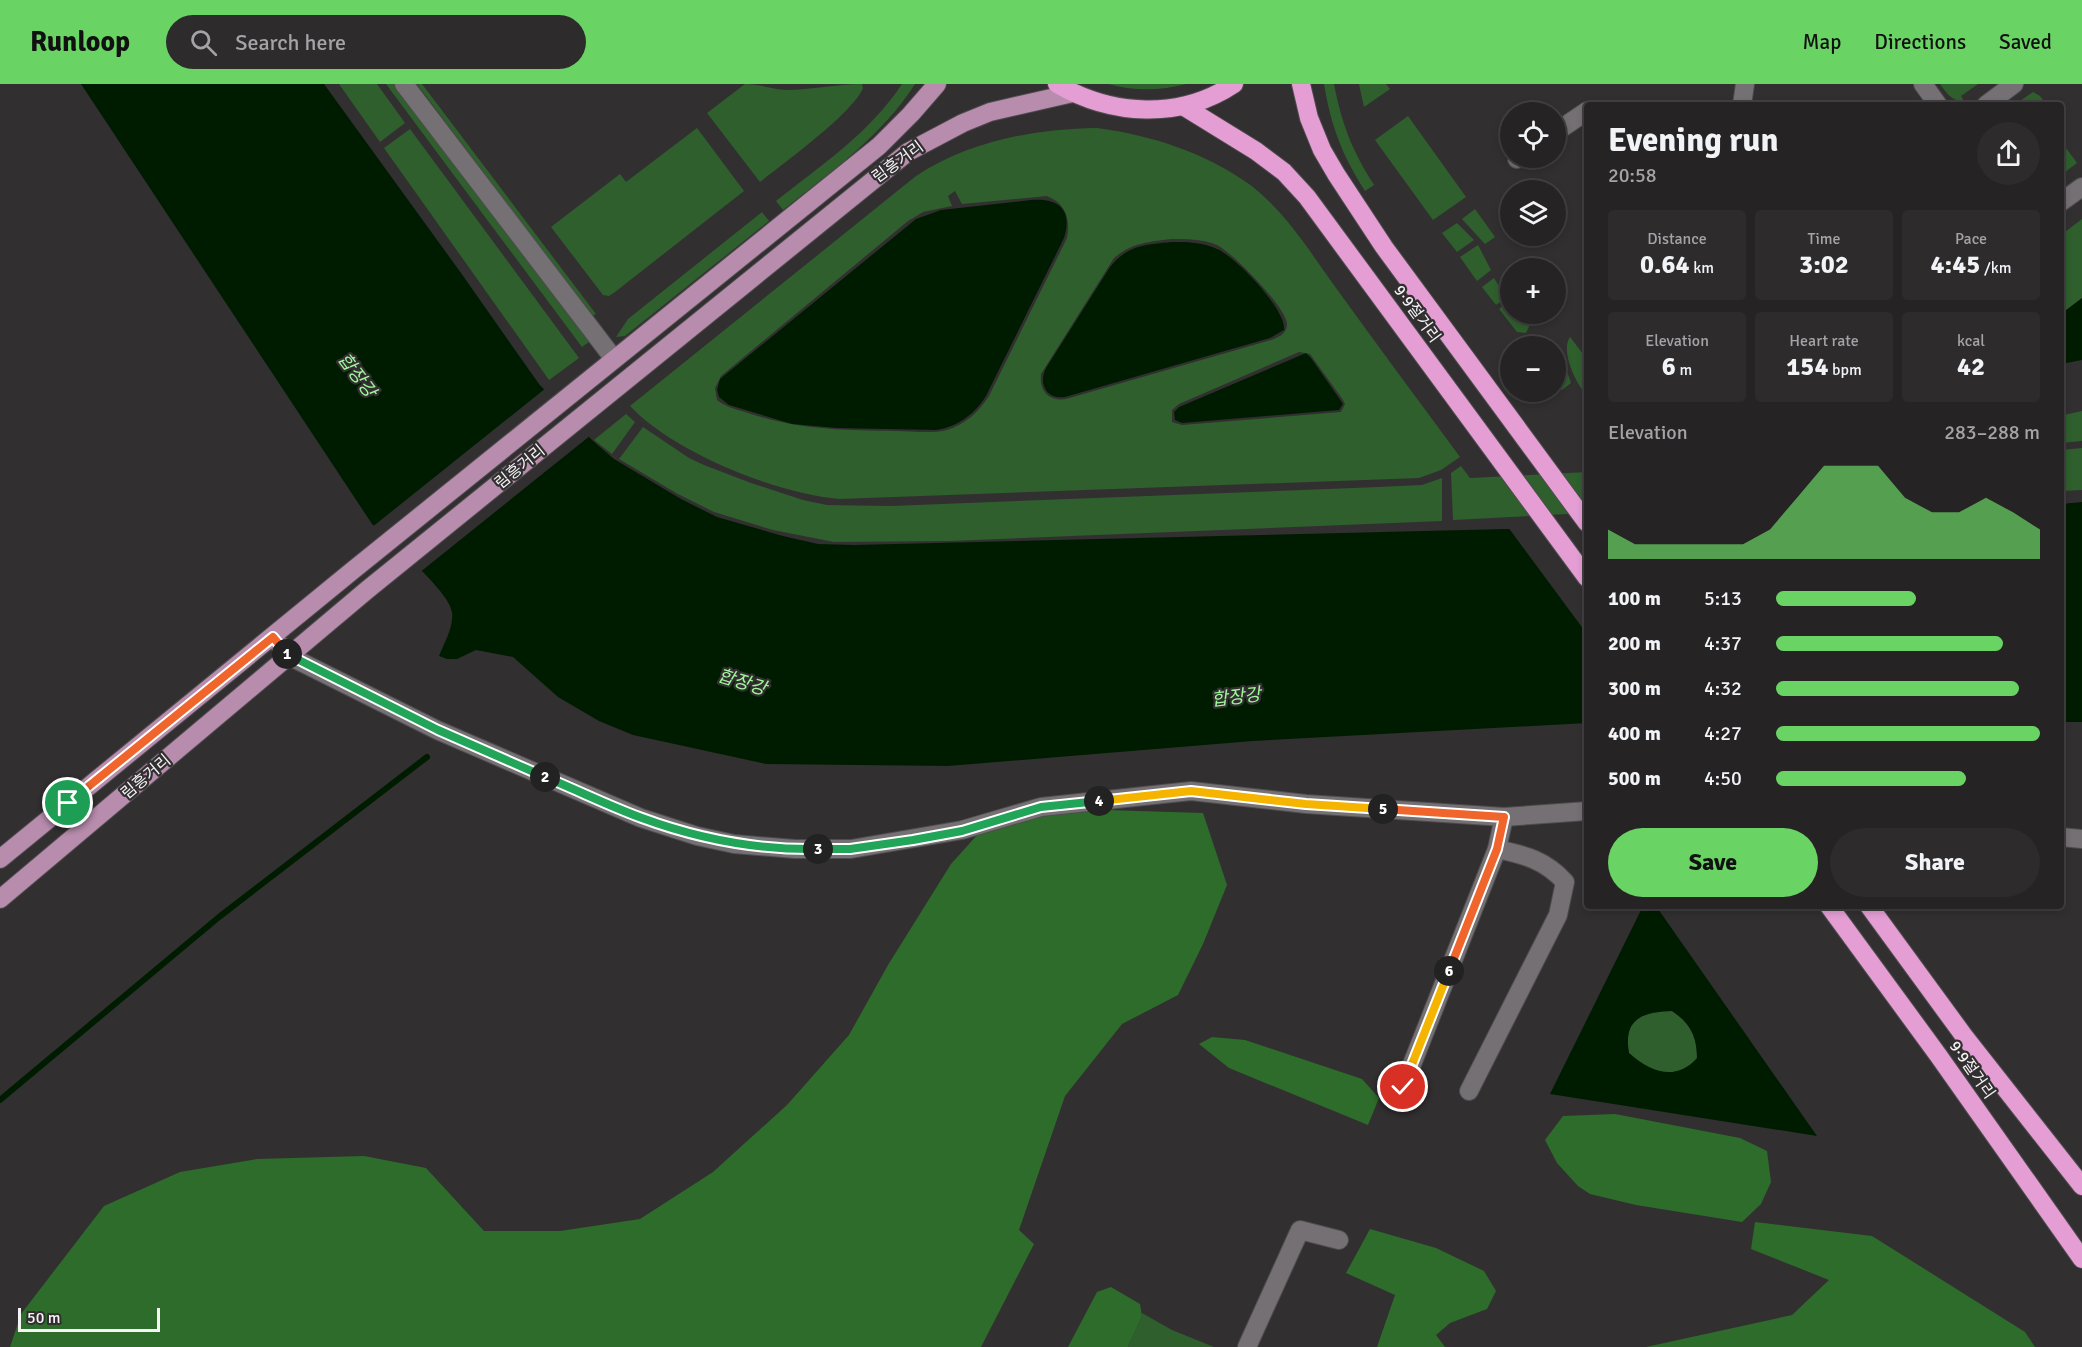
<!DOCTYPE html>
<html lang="en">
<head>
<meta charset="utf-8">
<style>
  :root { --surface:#262325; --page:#2e2b2d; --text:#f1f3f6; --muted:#a4a4a7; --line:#424042; --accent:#69d464 }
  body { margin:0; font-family:Signika,"Noto Sans KR",sans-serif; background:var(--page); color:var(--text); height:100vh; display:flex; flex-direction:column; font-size:22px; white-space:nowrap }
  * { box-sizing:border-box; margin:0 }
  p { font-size:20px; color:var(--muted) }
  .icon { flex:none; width:33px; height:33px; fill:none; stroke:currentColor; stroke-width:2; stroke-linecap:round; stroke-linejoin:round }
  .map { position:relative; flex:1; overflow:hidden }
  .side { position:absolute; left:1584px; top:18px; width:480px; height:807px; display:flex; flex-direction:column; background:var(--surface); border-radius:6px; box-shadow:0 3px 9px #0003,0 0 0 2px var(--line) }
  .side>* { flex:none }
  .fabs { position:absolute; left:1500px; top:18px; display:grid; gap:12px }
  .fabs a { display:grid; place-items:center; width:66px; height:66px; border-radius:50%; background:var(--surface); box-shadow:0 3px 9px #0003,0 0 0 2px var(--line); font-size:30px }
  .scale { position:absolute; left:18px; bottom:15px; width:142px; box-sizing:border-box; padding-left:6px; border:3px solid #f5f3f5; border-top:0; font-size:16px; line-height:21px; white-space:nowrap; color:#f5f3f5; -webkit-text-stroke:4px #322f31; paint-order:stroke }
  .pin { position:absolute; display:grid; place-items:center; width:51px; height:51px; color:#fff; margin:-26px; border:3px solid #fff; border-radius:50%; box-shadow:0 2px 6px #0007 }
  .km { position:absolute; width:30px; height:30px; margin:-15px; border-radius:50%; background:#222; color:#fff; font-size:16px; line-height:30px; text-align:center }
  .round { display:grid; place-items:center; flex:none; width:63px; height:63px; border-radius:32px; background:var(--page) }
  .overview { display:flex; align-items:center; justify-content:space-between; height:102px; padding:0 24px }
  h1 { font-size:33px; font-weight:800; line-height:45px }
  .metrics { display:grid; grid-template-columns:repeat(3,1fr); gap:9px; height:102px; padding:6px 24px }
  .metrics div { display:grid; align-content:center; border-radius:6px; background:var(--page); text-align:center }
  .metrics b { font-size:26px; font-weight:800 }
  .metrics small { font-size:16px; font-weight:400 }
  .metrics p { font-size:16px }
  .chart { height:168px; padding:12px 24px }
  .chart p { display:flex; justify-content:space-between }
  .chart svg { width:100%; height:108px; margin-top:6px; fill:var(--accent); opacity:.7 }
  .primary-button { display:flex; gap:12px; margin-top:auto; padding:12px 24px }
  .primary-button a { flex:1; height:69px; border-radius:36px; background:var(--accent); color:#111; font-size:24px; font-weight:800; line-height:69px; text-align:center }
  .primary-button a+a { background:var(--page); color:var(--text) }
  ul { padding:0 24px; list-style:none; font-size:20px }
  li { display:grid; grid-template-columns:96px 72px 1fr; align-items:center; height:45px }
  li i { height:15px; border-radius:8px; background:var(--accent) }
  header { display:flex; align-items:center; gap:36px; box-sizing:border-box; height:84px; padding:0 30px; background:var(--accent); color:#111 }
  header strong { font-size:28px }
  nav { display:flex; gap:33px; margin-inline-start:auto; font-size:21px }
  .search { width:420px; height:54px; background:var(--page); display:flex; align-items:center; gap:15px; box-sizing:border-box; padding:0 21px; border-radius:33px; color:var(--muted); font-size:22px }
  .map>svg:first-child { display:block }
</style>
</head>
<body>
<header>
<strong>Runloop</strong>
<div class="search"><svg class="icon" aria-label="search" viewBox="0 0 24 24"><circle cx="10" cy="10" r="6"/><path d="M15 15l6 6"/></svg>Search here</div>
<nav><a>Map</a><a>Directions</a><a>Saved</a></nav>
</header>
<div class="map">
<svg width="2082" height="1263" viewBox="0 0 2082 1263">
  <rect width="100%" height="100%" fill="#322f31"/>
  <!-- green -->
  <g fill="#2f5f2d" fill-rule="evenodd">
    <path d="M 339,0 L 377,0 L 405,39 L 380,58 Z"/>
    <path d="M 386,0 L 394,0 L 589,258 L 582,263 Z"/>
    <path d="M 417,0 L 422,0 L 596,230 L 592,232 Z"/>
    <path d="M 745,0 C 759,0 772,5 786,6 C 812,6 836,0 862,0 L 863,4 C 853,29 784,79 760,98 L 707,29 Z"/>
    <path d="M 902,0 L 915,0 C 882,52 831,88 783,126 L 776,117 C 820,82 871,48 902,0 Z"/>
    <path d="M 1108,0 L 1186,0 C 1160,7 1133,7 1108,0 Z"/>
    <path d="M 1324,0 L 1334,0 C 1342,41 1352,66 1374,101 L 1365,107 C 1342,71 1331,42 1324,0 Z"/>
    <path d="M 1359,0 L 1386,0 L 1390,5 L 1364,23 Z"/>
    <path d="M 1940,0 L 1978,0 L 1961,12 L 1964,17 C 1952,18 1946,8 1940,0 Z"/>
    <path d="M 2033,8 L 2040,12 L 2046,20 L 2014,21 Z"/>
    <path d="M 1408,32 L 1466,113 L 1433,136 L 1375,56 Z"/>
    <path d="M 697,44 L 744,107 L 615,208 L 609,212 L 603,211 L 551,143 L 620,90 L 626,98 Z"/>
    <path d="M 1097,44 C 1150,51 1204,68 1249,100 C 1285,127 1310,168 1336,204 C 1377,261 1419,317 1460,373 L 1441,386 L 1419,394 L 839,415 C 777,410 673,368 630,322 L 916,92 C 970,57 1033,45 1097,44 ZM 955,107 L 962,120 L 1047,112 C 1065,119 1071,135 1067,154 L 989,312 C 979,328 964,341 947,346 C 931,350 912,347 896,347 C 843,346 802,346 751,330 C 740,326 727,324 717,316 L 715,304 L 721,292 L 908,137 L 923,128 L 952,122 L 948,112 ZM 1171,155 C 1186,155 1203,155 1217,161 C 1233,169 1288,225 1287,241 C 1286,251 1278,253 1271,256 L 1066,315 C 1048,318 1039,306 1041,290 L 1114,174 C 1131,159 1149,158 1171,155 ZM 1299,268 L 1310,270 L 1343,316 L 1345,320 L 1341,328 L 1182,341 L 1172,338 L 1172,326 L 1179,320 Z"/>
    <path d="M 410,45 L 579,274 L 549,296 L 384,64 Z"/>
    <path d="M 2061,57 L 2077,79 L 2061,91 Z"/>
    <path d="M 1475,125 L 1495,153 L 1485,160 L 1462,135 Z"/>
    <path d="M 762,128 L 769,137 L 625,252 L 616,253 L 628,235 Z"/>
    <path d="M 2082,135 L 2082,214 L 2061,230 L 2061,151 Z"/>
    <path d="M 1457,139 L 1474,156 L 1457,168 L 1442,149 Z"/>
    <path d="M 1478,161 L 1491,186 L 1477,197 L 1460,173 Z"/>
    <path d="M 1494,194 L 1506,214 L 1496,221 L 1482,203 Z"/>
    <path d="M 1509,217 L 1510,230 L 1525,230 L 1533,234 L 1526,249 L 1517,248 L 1499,225 Z"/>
    <path d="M 1570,253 L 1587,275 L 1587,312 C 1576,300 1560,267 1570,253 Z"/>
    <path d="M 1560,267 L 1571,299 L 1562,306 L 1556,298 L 1556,269 Z"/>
    <path d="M 2061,314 L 2064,331 L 2082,327 L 2082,357 L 2061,359 Z"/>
    <path d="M 626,330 L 635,338 L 612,370 L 594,356 Z"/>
    <path d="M 643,343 L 689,374 L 704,381 L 751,399 L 803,416 L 827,421 L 891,422 L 1378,403 L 1422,401 L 1442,394 L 1442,437 L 950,457 L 834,458 L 773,446 L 714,428 L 676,409 L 619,375 Z"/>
    <path d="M 2082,364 L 2082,406 L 2061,407 L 2061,366 Z"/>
    <path d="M 1461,382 L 1470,394 L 1587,388 L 1587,429 L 1453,436 L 1451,389 Z"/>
    <path d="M 1672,927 C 1690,939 1697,952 1697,975 C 1675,998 1650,988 1629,969 C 1623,934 1641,928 1672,927 Z"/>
    <path d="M 1142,1229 L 1172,1246 L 1214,1263 L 1128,1263 L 1142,1232 Z"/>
  </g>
  <!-- forest -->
  <g fill="#2e6c2b">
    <path d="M 1106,726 L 1203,729 L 1227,801 L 1203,860 L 1178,911 L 1122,940 L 1065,1012 L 1019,1146 L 1034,1160 L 981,1263 L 10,1263 L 21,1230 L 104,1122 L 180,1088 L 257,1075 L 364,1072 L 426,1084 L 484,1147 L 560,1147 L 640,1135 L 713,1088 L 787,1021 L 849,951 L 888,881 L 951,780 L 978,750 L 1042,732 Z"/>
    <path d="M 1212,953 L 1245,956 L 1362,995 L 1379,1014 L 1368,1041 L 1229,984 L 1199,960 Z"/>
    <path d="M 1615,1030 L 1740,1054 L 1767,1067 L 1771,1098 L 1761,1120 L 1742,1138 L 1636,1121 L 1590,1110 L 1578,1102 L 1557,1079 L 1545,1056 L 1563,1032 Z"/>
    <path d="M 1755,1138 L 1872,1152 L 2025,1248 L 2035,1263 L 1646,1263 L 1792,1231 L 1829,1196 L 1751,1165 Z"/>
    <path d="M 1370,1145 L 1436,1164 L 1484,1187 L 1496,1207 L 1487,1225 L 1450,1239 L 1436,1251 L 1445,1263 L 1377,1263 L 1395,1211 L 1346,1189 Z"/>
    <path d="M 1111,1203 L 1140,1220 L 1142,1232 L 1128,1263 L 1068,1263 L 1097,1208 Z"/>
  </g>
  <!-- water -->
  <g fill="#001c00" fill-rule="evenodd">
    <path d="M 81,0 L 324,0 L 461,189 L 539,300 L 592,356 L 614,375 L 681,415 L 717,433 L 783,452 L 818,460 L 854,461 L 1587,443 L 1587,639 L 1253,657 L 948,682 L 766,680 L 633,651 L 599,637 L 558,613 L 513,573 L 476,566 L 457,575 L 447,575 L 439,572 C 444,559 454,543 452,528 C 450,508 389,456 372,440 Z"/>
    <path d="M 1031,116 C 1058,114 1073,125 1064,154 L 986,312 C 975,330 957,343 936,346 L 837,344 L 792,340 L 729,321 L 719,313 L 717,306 L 720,295 L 916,135 L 941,126 Z"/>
    <path d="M 1171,158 C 1186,158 1203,158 1217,165 C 1235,172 1287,226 1284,246 L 1270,254 L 1065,313 C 1046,316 1038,299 1046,284 L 1110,183 C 1128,161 1144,161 1171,158 Z"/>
    <path d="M 2082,214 L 2082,276 L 2061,280 L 2061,230 Z"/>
    <path d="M 1306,269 L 1311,274 L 1341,317 L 1343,320 L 1339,326 L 1182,339 L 1175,336 L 1174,328 L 1179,323 Z"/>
    <path d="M 2082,418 L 2082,638 L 2061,638 L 2061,420 Z"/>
    <path d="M 1643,822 L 1656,822 L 1817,1052 L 1550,1010 ZM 1672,927 C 1690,939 1697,952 1697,974 C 1676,998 1650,988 1629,969 C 1623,935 1642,928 1672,927 Z"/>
  </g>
  <!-- pier -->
  <g fill="#322f31">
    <path d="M 546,304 L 591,351 L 419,489 L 371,444 Z"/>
    <path d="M 1587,440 L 1587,550 L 1508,443 Z"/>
  </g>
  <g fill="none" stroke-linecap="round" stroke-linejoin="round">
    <!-- stream -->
    <path stroke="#001c00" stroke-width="6" d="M 0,1016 L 219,833 L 427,673"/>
    <defs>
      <g id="minor">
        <path d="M 404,0 L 614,275"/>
        <path d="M 1923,0 L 1938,21"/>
        <path d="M 1742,21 L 1745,0"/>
        <path d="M 1986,21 L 2014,0"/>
        <path d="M 1556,48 L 1587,27"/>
        <path d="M 1517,75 L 1519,74"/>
        <path d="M 2061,118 L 2082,103"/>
        <path d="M 273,553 L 289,572 L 437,646 L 641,734 L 697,752 L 734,760 L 795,765 L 851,765 L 962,746 L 1041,723 L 1191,707 L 1306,720 L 1504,733 L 1587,727"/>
        <path d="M 2061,753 L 2082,755"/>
        <path d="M 1403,1003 L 1497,765 L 1504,733"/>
        <path d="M 1469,1007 L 1558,831 L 1565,798 C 1545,776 1525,771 1497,765"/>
        <path d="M 1247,1263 L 1300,1146 L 1339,1156"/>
      </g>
      <g id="major">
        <path d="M 0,775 L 352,487 L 879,62 L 911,30 L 937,0"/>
        <path d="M 0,815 L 367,506 L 908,68 L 963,39 L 990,28 L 1073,9"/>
      </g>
      <g id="highway">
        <path d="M 1057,0 C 1112,32 1180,36 1234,0"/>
        <path d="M 1301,0 L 1309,34 L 1322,66 L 1336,90 L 1384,163 L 1587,439"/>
        <path d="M 1183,22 L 1256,67 L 1284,88 L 1307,113 L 1587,494"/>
        <path d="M 1829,822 L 1938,971 L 2082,1175"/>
        <path d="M 1869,822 L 1964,952 L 2082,1102"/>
      </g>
    </defs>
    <!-- minor casing -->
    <use href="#minor" stroke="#4f4c4e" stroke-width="20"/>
    <!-- major casing -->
    <use href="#major" stroke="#4f4c4e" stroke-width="20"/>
    <!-- highway casing -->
    <use href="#highway" stroke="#4f4c4e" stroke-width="20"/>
    <!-- minor -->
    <use href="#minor" stroke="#747073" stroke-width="18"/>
    <!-- major -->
    <use href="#major" stroke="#b78cad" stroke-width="18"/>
    <!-- highway -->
    <use href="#highway" stroke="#e49ed4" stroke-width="18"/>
  </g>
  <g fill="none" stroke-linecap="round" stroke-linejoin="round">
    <defs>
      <path id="split-1" d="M 68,719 L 273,553 L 287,570"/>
      <path id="split-2" d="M 287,570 L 438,646 L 545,693"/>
      <path id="split-3" d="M 545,693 C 577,706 609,722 642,734 C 699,755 758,766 818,765"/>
      <path id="split-4" d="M 818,765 L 850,765 L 913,756 L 962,747 L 1041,723 L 1099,717"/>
      <path id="split-5" d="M 1099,717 L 1191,707 L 1306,720 L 1383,725"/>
      <path id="split-6" d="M 1383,725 L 1504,733 L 1497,765 L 1449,887"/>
      <path id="split-7" d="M 1403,1003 L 1449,887"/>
    </defs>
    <!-- split-1 casing -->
    <use href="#split-1" stroke="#fff" stroke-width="12"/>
    <!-- split-2 casing -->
    <use href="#split-2" stroke="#fff" stroke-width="12"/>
    <!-- split-3 casing -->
    <use href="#split-3" stroke="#fff" stroke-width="12"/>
    <!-- split-4 casing -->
    <use href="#split-4" stroke="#fff" stroke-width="12"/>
    <!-- split-5 casing -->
    <use href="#split-5" stroke="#fff" stroke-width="12"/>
    <!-- split-6 casing -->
    <use href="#split-6" stroke="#fff" stroke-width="12"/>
    <!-- split-7 casing -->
    <use href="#split-7" stroke="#fff" stroke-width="12"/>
    <!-- split-1 -->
    <use href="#split-1" stroke="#f0652b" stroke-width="8"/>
    <!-- split-2 -->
    <use href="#split-2" stroke="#22a559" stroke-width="8"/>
    <!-- split-3 -->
    <use href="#split-3" stroke="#22a559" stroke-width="8"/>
    <!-- split-4 -->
    <use href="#split-4" stroke="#22a559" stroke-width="8"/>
    <!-- split-5 -->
    <use href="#split-5" stroke="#f5b400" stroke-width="8"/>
    <!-- split-6 -->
    <use href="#split-6" stroke="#f0652b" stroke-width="8"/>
    <!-- split-7 -->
    <use href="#split-7" stroke="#f5b400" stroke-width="8"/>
  </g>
  <g text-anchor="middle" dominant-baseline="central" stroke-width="4.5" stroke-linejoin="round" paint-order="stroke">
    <!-- street labels -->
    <g font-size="16" fill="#f5f3f5" stroke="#322f31">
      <text transform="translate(898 78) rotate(-36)">림흥거리</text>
      <text transform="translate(1417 230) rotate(54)">9·9절거리</text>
      <text transform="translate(520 383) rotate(-39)">림흥거리</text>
      <text transform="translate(146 693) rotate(-40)">림흥거리</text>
      <text transform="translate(1972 986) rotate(55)">9·9절거리</text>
    </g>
    <!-- water labels -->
    <g font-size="18" font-style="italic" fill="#a2f79c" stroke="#322f31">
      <text transform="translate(357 291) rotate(53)">합장강</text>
      <text transform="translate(742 598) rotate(17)">합장강</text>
      <text transform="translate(1236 613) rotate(-7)">합장강</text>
    </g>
  </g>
</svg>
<div class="fabs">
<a><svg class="icon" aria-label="locate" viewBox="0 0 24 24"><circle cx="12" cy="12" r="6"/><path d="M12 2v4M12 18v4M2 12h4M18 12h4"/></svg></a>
<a><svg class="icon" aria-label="layers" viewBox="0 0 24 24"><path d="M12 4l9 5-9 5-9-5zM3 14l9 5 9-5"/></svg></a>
<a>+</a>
<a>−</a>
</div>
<div class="scale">50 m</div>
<div class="pin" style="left:68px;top:719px;background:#1e9e55"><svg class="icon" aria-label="arrive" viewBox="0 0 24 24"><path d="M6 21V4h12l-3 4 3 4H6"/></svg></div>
<div class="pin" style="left:1403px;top:1003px;background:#d93025"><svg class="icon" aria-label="check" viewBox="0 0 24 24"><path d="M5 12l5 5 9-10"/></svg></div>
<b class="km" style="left:287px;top:570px">1</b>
<b class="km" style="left:545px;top:693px">2</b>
<b class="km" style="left:818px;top:765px">3</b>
<b class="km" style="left:1099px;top:717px">4</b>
<b class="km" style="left:1383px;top:725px">5</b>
<b class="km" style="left:1449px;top:887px">6</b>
<section class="side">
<div class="overview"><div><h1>Evening run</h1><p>20:58</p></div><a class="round"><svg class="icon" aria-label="share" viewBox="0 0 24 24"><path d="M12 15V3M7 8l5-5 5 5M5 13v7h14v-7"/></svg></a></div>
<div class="metrics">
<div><p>Distance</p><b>0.64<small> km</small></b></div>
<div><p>Time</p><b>3:02</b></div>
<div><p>Pace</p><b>4:45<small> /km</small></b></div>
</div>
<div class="metrics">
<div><p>Elevation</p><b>6<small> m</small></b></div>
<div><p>Heart rate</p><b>154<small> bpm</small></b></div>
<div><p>kcal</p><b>42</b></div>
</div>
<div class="chart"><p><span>Elevation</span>283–288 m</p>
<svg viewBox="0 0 160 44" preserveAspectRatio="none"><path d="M0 44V32L10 38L20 38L30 38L40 38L50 38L60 32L70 19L80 6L90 6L100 6L110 19L120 25L130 25L140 19L150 25L160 32V44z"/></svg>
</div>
<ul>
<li><b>100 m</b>5:13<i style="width:53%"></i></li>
<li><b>200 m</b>4:37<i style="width:86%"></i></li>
<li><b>300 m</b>4:32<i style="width:92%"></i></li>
<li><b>400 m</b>4:27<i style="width:100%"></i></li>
<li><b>500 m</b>4:50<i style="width:72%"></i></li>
</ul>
<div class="primary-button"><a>Save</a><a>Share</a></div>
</section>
</div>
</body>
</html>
